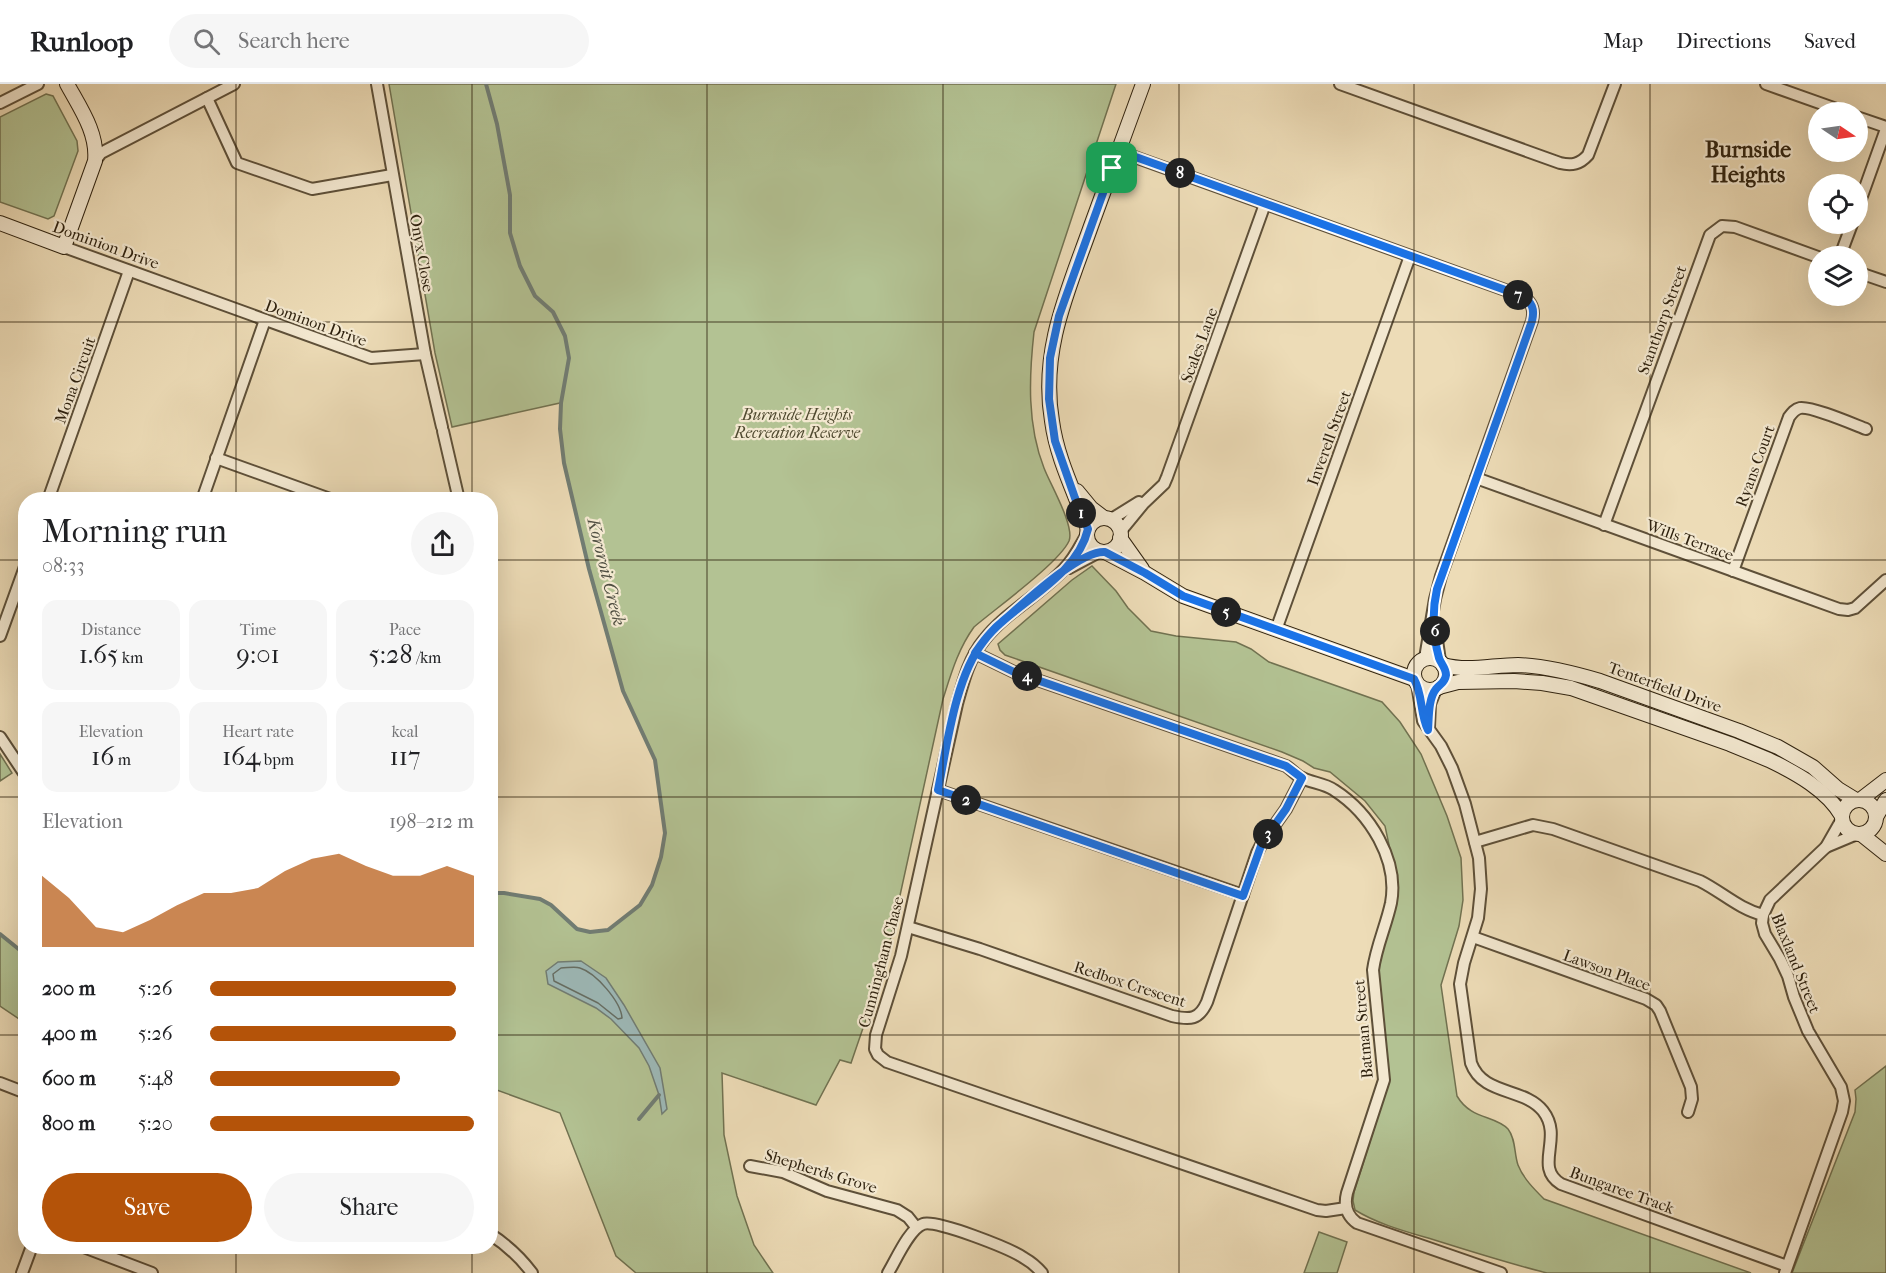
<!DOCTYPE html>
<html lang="en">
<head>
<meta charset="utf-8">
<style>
  :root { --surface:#fff; --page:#f6f6f6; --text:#202124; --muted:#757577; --line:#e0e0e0; --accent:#b45309 }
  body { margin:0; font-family:"IM FELL French Canon",serif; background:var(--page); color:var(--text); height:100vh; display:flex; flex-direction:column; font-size:22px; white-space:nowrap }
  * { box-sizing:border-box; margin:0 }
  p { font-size:20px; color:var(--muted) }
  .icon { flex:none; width:33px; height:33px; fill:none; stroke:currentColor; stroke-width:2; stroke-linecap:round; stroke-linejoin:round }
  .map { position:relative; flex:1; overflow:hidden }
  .details { position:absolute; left:18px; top:408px; width:480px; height:762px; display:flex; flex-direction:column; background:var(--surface); border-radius:24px; box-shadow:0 6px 24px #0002 }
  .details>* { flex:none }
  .needle { width:39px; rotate:103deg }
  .fabs { position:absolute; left:1808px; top:18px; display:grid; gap:12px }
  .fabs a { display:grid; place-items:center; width:60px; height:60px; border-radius:50%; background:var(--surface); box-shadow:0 6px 24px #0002; font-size:30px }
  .pin { position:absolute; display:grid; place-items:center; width:51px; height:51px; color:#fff; margin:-26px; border-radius:12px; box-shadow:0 3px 9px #0006 }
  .km { position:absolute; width:30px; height:30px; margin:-15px; border-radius:50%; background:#222; color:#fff; font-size:16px; line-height:30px; text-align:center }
  .round { display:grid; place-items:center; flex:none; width:63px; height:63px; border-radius:32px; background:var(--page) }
  .summary { display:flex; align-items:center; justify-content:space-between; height:102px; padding:0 24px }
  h1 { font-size:33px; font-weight:600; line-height:45px }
  .stats { display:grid; grid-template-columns:repeat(3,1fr); gap:9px; height:102px; padding:6px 24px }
  .stats div { display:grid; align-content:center; border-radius:15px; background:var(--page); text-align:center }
  .stats b { font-size:26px; font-weight:600 }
  .stats small { font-size:16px; font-weight:400 }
  .stats p { font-size:16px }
  .chart { height:168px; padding:12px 24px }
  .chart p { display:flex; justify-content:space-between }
  .chart svg { width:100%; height:108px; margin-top:6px; fill:var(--accent); opacity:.7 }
  .primary-button { display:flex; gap:12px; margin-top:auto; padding:12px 24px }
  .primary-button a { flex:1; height:69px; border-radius:36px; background:var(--accent); color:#fff; font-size:24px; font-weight:600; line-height:69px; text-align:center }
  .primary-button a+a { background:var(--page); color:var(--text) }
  ul { padding:0 24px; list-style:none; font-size:20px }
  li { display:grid; grid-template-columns:96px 72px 1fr; align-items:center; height:45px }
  li i { height:15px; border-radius:8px; background:var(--accent) }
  header { display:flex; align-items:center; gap:36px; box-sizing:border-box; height:84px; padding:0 30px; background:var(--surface); border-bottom:2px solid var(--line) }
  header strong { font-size:28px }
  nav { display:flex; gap:33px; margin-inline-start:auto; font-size:21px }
  .search { width:420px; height:54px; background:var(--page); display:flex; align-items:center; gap:15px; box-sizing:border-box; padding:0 21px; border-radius:33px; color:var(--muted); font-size:22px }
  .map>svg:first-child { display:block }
</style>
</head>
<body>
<header>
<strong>Runloop</strong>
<div class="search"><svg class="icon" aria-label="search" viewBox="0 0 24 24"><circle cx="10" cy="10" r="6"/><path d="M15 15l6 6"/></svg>Search here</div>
<nav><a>Map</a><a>Directions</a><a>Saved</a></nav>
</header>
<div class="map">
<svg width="1886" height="1189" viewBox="0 0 1886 1189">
  <rect width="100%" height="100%" fill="#eddcb7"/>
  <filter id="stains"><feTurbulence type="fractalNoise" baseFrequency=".00333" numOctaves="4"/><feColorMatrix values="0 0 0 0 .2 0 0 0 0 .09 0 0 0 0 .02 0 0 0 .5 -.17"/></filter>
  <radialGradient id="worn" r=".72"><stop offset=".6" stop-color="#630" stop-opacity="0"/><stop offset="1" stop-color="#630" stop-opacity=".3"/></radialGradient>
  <!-- green -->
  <g fill="#b3c293" stroke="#717251" stroke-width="1.5">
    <path d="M 389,0 L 1116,0 L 1034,248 C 1029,293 1027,341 1044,384 C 1050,400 1075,442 1069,457 C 1059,479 995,525 974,543 C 958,565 951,590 943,615 L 885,880 L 851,979 L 840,976 L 816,1021 L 722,989 L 724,1051 L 737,1112 L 754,1161 L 773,1189 L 636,1189 L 616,1172 L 560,1029 L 494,1005 L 491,1005 L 491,809 L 504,809 L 540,815 L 551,821 L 577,845 L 590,848 L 608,846 L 640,821 L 652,801 L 661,773 L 665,749 L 655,676 L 623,607 L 589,485 L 564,378 L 560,345 L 560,319 L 452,343 L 435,269 Z"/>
    <path d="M 46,10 L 53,12 L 77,57 L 78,67 L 54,132 L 48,135 L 0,118 L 0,33 Z"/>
    <path d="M 1092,482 L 1116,507 L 1128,524 L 1151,547 L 1176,552 L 1236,558 L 1251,565 L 1269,578 L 1382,618 L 1400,638 L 1421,670 L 1447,732 L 1461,774 L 1463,816 L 1459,842 L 1441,901 L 1457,1012 C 1471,1036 1495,1031 1508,1045 C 1516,1055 1514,1070 1518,1081 C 1523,1094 1534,1105 1544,1115 L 1751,1189 L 1547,1189 C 1511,1180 1476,1169 1441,1158 C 1412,1149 1381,1142 1355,1126 L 1353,1117 L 1354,1108 L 1388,1001 L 1378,887 L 1395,789 L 1385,742 L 1365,717 L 1330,688 L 1314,684 L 1303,677 L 1282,668 L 1005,571 L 1000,566 L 998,560 L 1072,496 Z"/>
    <path d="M 0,670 L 12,689 L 0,697 Z"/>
    <path d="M 0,850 L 25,871 L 25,939 L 0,922 Z"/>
    <path d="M 1886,982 L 1886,1189 L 1792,1189 L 1855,1028 L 1856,1015 L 1855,1006 Z"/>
    <path d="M 1319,1148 L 1347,1158 L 1337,1189 L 1304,1189 Z"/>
  </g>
  <!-- water -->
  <path fill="#9db9b8" stroke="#717d74" stroke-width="1.5" d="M 581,877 L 606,894 L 624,921 L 660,984 L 667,1025 L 662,1030 L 659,1011 L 649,982 L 639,964 L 611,935 L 596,924 L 548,900 L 546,887 L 558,878 Z"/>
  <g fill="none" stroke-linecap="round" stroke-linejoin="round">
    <!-- shore -->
    <path stroke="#666e64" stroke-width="1.5" d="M 561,884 C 567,884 575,882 580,884 C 596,889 621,918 622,934 L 618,935 L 598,919 L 554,897 L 553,890 Z"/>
    <!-- stream -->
    <g stroke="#717d74" stroke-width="4">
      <path d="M 486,0 L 497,40 L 510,111 L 510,149 L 520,182 L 535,212 L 553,228 L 565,252 L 569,274 L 561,319 L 560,345 L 564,379 L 589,485 L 623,607 L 655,676 L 665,749 L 661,773 L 652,801 L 640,821 L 608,846 L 590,848 L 577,845 L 551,821 L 540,815 L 504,809 L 490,809"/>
      <path d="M 0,850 L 26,871"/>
      <path d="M 639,1035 L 659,1011"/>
    </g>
    <defs>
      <g id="street">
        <path d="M 377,0 L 425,270 L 442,343"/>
        <path d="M 1340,0 L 1560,79 C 1572,82 1580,80 1588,71 L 1615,0"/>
        <path d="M 1766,0 L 1845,28"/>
        <path d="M 207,14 L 237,79 L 312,105 L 392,91"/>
        <path d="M 0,19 L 38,0"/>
        <path d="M 1857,33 L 1886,43"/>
        <path d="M 1118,67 L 1522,212 C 1532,218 1535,225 1532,237 L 1441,492 L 1435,515 L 1425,574"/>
        <path d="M 95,77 L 101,69 L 234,0"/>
        <path d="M 1857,126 L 1886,45"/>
        <path d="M 64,163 L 371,274 L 425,270"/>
        <path d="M 1840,172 L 1852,140"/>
        <path d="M 1857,188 L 1886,198"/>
        <path d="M 443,347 L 459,416"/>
        <path d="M 216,374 L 333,416"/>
        <path d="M 1476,394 L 1839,525 L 1848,526 L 1855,524 L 1886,496"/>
        <path d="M 48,416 L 129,187"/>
        <path d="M 202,416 L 265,236"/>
        <path d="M 1110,436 L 1139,418"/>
        <path d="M 1604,441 L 1710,151 L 1722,142 L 1735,143 L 1818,173"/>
        <path d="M 1120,448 L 1143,420 L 1164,400 L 1167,393 L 1265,120"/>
        <path d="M 1087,450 C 1080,462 1074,475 1064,485 C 1040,511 1006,528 984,556 C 969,574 963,598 957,620 L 901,872 L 876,951 L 875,965 L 878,971 L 887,978 L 1317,1126 L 1326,1127 L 1346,1124"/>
        <path d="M 1069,484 L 1099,468"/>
        <path d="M 1733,487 L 1789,333 C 1792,329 1795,325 1800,324 C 1811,322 1853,340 1866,345"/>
        <path d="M 1435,542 L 1440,577"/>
        <path d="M 1276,546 L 1410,172"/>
        <path d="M 0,552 L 26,480"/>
        <path d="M 975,569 L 1014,588 L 1286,682 C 1291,685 1295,690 1300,693 C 1311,699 1324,699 1334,706 C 1370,729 1399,776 1391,819 C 1386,842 1376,863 1373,886 L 1384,996 L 1347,1109 C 1344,1121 1346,1131 1357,1139 L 1501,1189"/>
        <path d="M 1417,600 L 1423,637 L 1441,662 L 1452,684 L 1465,720 L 1479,774 L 1481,805 L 1478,834 L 1464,879 L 1460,900 L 1471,979 C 1483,1012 1524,1003 1543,1027 C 1564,1054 1533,1083 1561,1100 L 1787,1182"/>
        <path d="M 1429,643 L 1430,620 L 1436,605"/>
        <path d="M 0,653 L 26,692"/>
        <path d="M 938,706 L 1243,811"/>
        <path d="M 1475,758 L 1533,741 L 1553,745 L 1700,797 C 1722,808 1739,825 1763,831"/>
        <path d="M 1826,763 L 1857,750"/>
        <path d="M 908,843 L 980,865 L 1172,932 C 1190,936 1199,936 1207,918 L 1257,769 L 1262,759 L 1286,725 L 1302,694"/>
        <path d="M 1473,853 L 1646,915 L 1656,921 L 1660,927 L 1691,1003 L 1692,1015 L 1688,1028"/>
        <path d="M 0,999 L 26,1009"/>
        <path d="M 750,1082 L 783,1088 L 827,1107 L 897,1126 L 908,1133 L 916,1143"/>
        <path d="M 490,1150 C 507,1161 520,1173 532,1189"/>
        <path d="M 81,1162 L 152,1189"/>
        <path d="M 22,1189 L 32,1162"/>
        <path d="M 888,1189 C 896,1176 909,1145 923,1140 C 936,1135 1011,1165 1024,1174 C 1031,1178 1037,1183 1042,1189"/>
        <path d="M 1785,1189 L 1842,1028 L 1844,1017 L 1841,1003 L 1808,947 L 1794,913 L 1788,892 L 1780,875 L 1765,850 L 1762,839 L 1763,831 L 1770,816 L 1826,763 L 1842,735"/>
      </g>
      <g id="secondary">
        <path d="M 0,139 L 64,163 L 95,77 C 98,49 80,24 67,0"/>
        <path d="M 1077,407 L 1091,424 L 1104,434"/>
        <circle cx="1104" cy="451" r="17"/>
        <path d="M 1088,445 C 1075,409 1057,375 1052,337 C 1040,266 1068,207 1091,142 C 1108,95 1126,47 1143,0"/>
        <path d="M 1120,454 L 1142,485"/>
        <path d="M 1105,468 L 1145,489 L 1183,512 L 1414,595"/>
        <circle cx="1430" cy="590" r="16"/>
        <path d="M 1443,581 C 1468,588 1493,581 1518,581 C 1546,582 1573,589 1600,597 L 1739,647 L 1778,663 L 1813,683 L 1838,705 L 1856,716"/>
        <path d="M 1439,603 L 1458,598 L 1514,597 L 1542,599 L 1571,604 L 1730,660 L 1769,676 C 1796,689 1827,706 1842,732"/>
        <path d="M 1860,716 L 1886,696"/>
        <circle cx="1859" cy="733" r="17"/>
        <path d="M 1876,733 L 1886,716"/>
        <path d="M 1861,750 L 1886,770"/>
      </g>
    </defs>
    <!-- street casing -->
    <use href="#street" stroke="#5e5039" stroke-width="14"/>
    <!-- secondary casing -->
    <use href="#secondary" stroke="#2f220f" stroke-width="16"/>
    <!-- street -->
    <use href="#street" stroke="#f3e8d0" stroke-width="10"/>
    <!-- secondary -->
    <use href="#secondary" stroke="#f3e8d0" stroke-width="14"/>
  </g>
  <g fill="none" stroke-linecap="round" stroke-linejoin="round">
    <defs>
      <path id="route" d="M 1112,84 L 1059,232 L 1050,274 L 1049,315 L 1055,357 L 1075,414 L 1088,445 C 1076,496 1012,519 983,558 C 955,594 947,662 938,706 L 1243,812 L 1262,759 L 1286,725 L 1302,694 L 1286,682 L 1014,588 L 975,569 C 981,560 988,551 996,543 C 1018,525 1078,466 1105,468 L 1145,489 L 1183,512 L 1414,595 C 1423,611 1420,630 1428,646 C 1429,634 1428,615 1436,605 C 1440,600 1445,599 1446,591 C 1446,584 1441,580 1439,574 C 1433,552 1432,527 1437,505 L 1532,237 C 1535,225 1532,218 1522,212 L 1119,67 L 1112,84"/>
    </defs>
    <!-- route casing -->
    <use href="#route" stroke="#fff" stroke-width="12"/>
    <!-- route -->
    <use href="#route" stroke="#1a73e8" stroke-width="8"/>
  </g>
  <!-- grid -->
  <path fill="none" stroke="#2f220f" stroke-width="1.5" stroke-opacity="0.55" d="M 236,0 L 236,416M 472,0 L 472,416M 707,0 L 707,1189M 943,0 L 943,1189M 1179,0 L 1179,1189M 1414,0 L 1414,1189M 1650,0 L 1650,1189M 0,238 L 1886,238M 0,476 L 26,476M 490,476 L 1886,476M 0,713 L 26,713M 490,713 L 1886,713M 0,951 L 26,951M 490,951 L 1886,951M 236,1162 L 236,1189M 472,1162 L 472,1189"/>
  <g text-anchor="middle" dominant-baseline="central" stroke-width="4.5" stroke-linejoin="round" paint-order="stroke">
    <!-- street labels -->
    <g font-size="16" fill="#2f220f" stroke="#f3e8d0">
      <text transform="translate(106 161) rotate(20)">Dominion Drive</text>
      <text transform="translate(422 169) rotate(80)">Onyx Close</text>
      <text transform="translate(1662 236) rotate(-70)">Stanthorp Street</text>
      <text transform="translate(316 239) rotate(20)">Dominon Drive</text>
      <text transform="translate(1199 261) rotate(-70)">Scales Lane</text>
      <text transform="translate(75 296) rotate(-70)">Mona Circuit</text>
      <text transform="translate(1329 354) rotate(-70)">Inverell Street</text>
      <text transform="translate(1755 382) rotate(-70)">Ryans Court</text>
      <text transform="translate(1690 456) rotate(20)">Wills Terrace</text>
      <text transform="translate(1665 603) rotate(20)">Tenterfield Drive</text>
      <text transform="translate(881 878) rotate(-75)">Cunningham Chase</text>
      <text transform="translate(1796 879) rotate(68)">Blaxland Street</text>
      <text transform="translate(1607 886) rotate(20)">Lawson Place</text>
      <text transform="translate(1130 900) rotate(18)">Redbox Crescent</text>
      <text transform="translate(1363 945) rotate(-95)">Batman Street</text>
      <text transform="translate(821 1087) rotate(17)">Shepherds Grove</text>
      <text transform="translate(1622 1106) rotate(20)">Bungaree Track</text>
    </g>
    <!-- park labels -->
    <g font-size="16" font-style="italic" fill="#504a30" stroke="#f3e8d0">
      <text x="797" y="330">Burnside Heights<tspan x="797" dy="18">Recreation Reserve</tspan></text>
    </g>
    <!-- water labels -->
    <g font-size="18" font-style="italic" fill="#504f42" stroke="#f3e8d0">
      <text transform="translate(606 488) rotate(76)">Kororoit Creek</text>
    </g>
    <!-- district labels -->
    <g font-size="22" font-weight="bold" fill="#2f220f" stroke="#f3e8d0">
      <text x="1748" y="66">Burnside<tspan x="1748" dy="25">Heights</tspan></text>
    </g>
  </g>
  <rect width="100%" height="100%" filter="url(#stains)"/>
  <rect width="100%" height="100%" fill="url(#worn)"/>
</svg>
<div class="fabs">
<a><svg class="needle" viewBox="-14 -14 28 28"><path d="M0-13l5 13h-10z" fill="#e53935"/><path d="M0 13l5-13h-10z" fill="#757577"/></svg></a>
<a><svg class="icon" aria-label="locate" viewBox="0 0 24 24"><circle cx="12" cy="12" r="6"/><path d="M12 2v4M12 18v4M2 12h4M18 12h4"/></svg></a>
<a><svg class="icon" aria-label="layers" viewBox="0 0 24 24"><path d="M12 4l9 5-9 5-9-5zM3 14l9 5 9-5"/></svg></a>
</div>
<div class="pin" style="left:1112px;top:84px;background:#1e9e55"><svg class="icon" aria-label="arrive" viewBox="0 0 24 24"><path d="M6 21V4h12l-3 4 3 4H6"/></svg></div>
<b class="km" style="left:1081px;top:429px">1</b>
<b class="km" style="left:966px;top:716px">2</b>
<b class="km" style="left:1268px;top:750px">3</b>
<b class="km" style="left:1027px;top:592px">4</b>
<b class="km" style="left:1226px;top:528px">5</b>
<b class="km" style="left:1435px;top:547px">6</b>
<b class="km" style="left:1518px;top:211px">7</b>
<b class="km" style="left:1180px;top:89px">8</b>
<section class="details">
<div class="summary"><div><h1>Morning run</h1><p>08:33</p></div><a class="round"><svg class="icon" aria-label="share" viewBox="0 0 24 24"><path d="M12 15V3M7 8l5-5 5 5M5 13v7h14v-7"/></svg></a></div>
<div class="stats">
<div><p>Distance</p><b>1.65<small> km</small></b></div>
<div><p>Time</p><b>9:01</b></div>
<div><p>Pace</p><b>5:28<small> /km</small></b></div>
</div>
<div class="stats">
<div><p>Elevation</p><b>16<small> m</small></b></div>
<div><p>Heart rate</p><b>164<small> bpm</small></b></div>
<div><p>kcal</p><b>117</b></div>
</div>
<div class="chart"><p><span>Elevation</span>198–212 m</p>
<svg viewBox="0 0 160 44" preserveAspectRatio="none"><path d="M0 44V15L10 24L20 36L30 38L40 33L50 27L60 22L70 22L80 20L90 13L100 8L110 6L120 11L130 15L140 15L150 11L160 15V44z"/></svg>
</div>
<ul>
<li><b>200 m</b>5:26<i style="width:93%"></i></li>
<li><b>400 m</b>5:26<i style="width:93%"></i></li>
<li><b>600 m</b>5:48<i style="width:72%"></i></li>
<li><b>800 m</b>5:20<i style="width:100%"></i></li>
</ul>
<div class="primary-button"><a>Save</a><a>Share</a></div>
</section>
</div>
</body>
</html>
